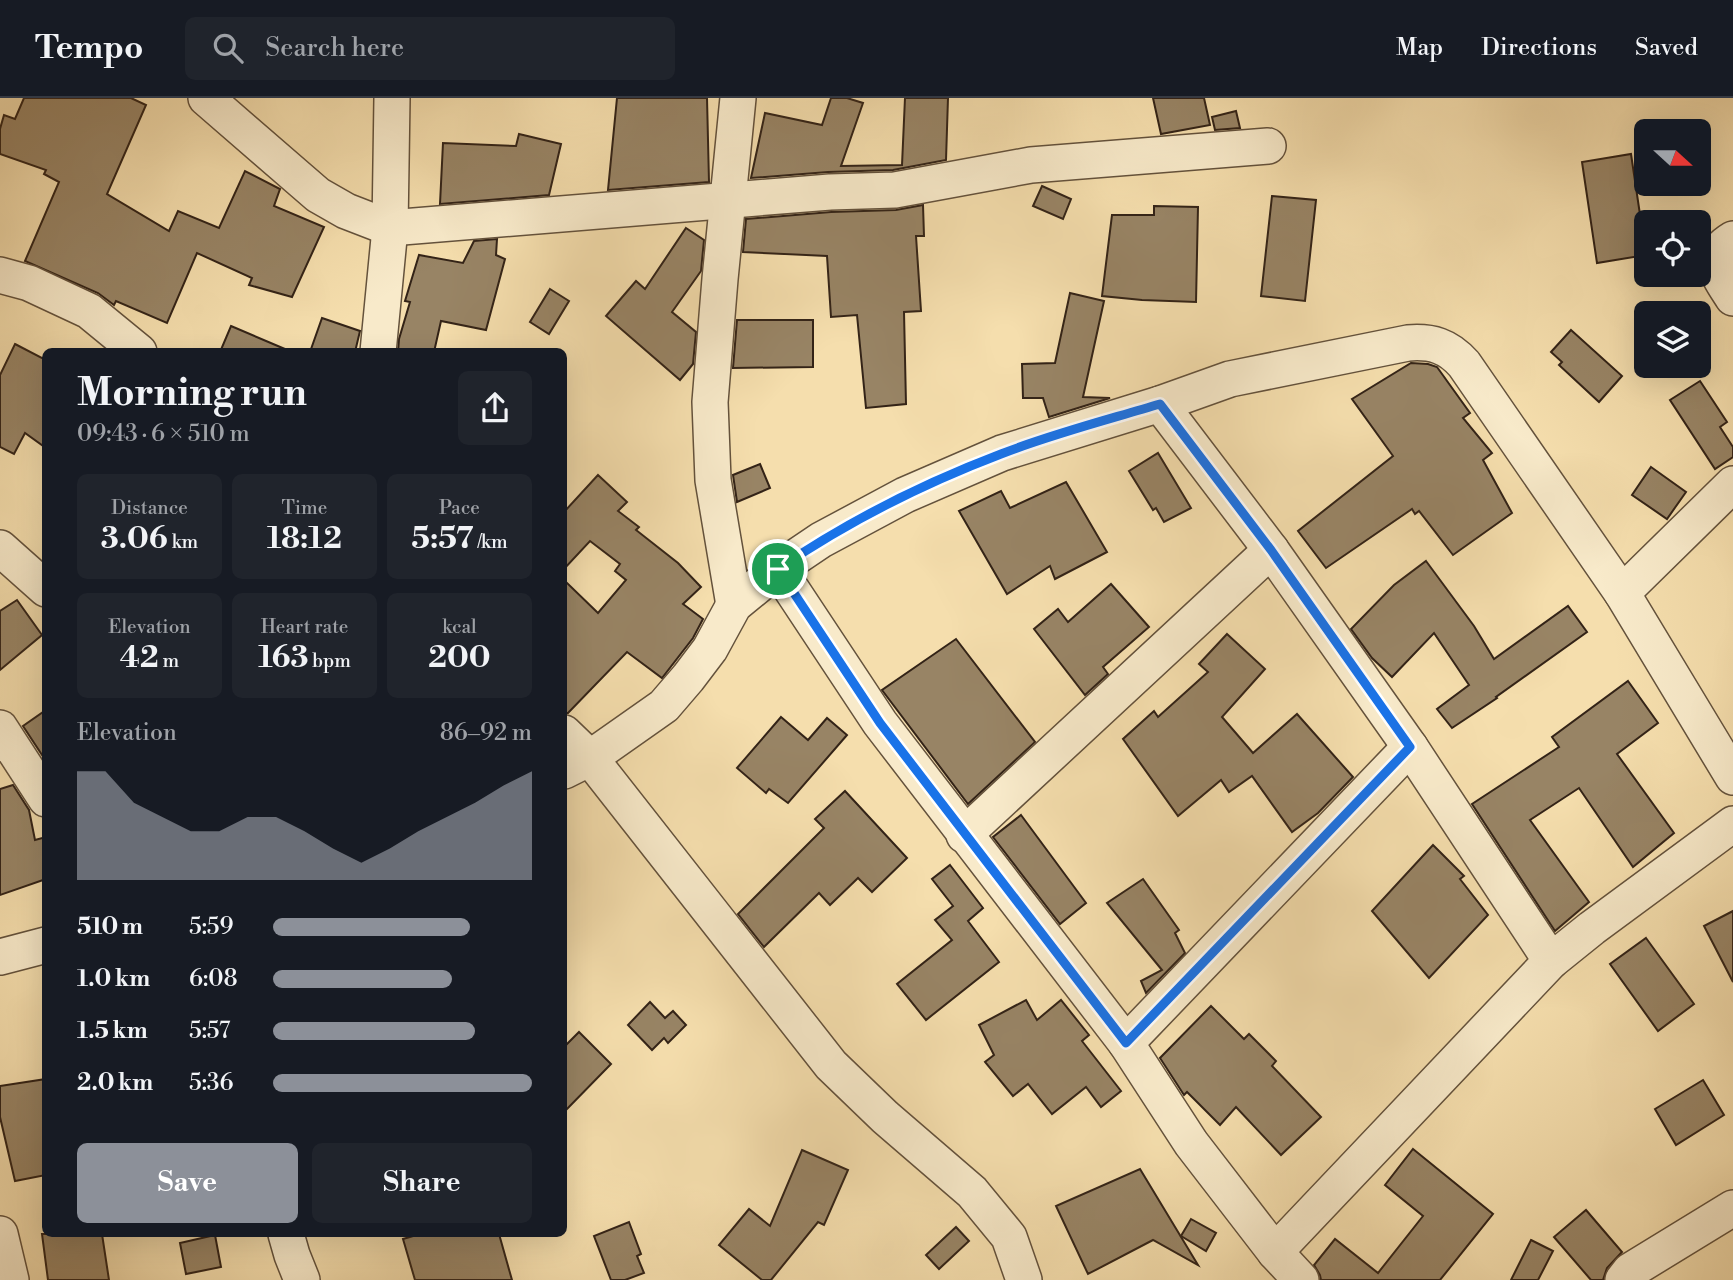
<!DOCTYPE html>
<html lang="en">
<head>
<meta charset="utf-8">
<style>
  :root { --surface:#171b24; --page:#20242c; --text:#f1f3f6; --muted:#9ea1a6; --line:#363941; --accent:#8c9099 }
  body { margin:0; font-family:"Libre Bodoni",serif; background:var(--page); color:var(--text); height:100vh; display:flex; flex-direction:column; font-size:26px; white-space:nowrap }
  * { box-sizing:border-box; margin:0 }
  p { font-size:23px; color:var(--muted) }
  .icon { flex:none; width:38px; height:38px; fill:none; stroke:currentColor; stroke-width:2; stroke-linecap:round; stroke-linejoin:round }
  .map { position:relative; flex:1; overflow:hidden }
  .drawer { position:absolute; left:42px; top:250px; width:525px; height:889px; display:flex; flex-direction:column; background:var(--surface); border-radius:10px; box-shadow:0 7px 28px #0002 }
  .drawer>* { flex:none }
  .needle { width:46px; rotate:111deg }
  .tools { position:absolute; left:1634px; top:21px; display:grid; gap:14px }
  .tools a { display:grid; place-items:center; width:77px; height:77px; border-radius:10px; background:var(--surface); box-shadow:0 7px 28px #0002; font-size:35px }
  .pin { position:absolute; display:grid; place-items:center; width:60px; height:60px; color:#fff; margin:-30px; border:4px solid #fff; border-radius:50%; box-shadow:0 2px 7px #0007 }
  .round { display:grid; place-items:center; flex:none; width:74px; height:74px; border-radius:10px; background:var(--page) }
  .headline { display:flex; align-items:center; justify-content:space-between; height:119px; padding:0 35px }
  h1 { font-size:38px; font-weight:800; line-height:52px }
  .metrics { display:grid; grid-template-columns:repeat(3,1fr); gap:10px; height:119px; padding:7px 35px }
  .metrics div { display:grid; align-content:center; border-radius:10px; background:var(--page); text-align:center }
  .metrics b { font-size:30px; font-weight:800 }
  .metrics small { font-size:19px; font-weight:400 }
  .metrics p { font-size:19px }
  .chart { height:196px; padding:14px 35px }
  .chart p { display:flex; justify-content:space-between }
  .chart svg { width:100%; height:126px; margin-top:7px; fill:var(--accent); opacity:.7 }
  .button { display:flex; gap:14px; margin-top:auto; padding:14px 35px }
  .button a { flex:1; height:80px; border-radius:10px; background:var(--accent); color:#fff; font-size:28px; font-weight:800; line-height:80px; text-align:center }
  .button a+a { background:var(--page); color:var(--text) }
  ul { padding:0 35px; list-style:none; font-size:23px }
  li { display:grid; grid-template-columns:112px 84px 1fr; align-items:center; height:52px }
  li i { height:18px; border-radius:9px; background:var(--accent) }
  header { display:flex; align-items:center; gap:42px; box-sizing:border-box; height:98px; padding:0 35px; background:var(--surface); border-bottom:2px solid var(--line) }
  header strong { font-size:33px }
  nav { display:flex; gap:38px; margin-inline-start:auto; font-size:24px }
  .search { width:490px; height:63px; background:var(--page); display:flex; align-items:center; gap:18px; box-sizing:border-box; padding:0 24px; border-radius:10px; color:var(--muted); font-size:26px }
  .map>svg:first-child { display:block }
</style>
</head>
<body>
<header>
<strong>Tempo</strong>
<div class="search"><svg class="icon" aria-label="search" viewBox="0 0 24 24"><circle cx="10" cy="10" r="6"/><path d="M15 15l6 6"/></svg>Search here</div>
<nav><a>Map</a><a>Directions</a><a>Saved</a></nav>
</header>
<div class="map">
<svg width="1733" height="1182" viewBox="0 0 1733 1182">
  <rect width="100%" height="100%" fill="#f5dead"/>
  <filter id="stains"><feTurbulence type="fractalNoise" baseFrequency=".00286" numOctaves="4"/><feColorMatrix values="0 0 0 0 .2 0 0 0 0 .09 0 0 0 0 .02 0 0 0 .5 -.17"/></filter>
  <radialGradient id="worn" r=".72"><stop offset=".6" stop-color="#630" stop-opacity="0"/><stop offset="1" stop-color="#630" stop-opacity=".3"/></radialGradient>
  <!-- building -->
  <g fill="#988465" stroke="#332317" stroke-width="2">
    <path d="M 24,0 L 131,0 L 146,7 L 107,96 L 169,133 L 178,113 L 219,130 L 245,73 L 280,91 L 274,108 L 324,129 L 292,199 L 249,187 L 252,180 L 197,155 L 167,225 L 116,203 L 114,207 L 98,195 L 25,163 L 59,84 L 44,76 L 46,72 L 0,56 L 0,31 L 4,17 L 15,21 Z"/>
    <path d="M 617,0 L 707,0 L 709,84 L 608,92 Z"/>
    <path d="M 831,0 L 847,0 L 863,5 L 841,68 L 902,67 L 905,0 L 948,0 L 946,62 L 893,72 L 828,74 L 751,80 L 765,15 L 822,27 Z"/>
    <path d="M 1153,0 L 1204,0 L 1210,27 L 1161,36 Z"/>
    <path d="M 1236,13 L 1240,30 L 1215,32 L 1212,19 Z"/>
    <path d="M 519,36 L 561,46 L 549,97 L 440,106 L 443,45 L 516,48 Z"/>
    <path d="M 1631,56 L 1646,157 L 1597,165 L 1582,64 Z"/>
    <path d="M 1042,88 L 1071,101 L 1063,121 L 1033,108 Z"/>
    <path d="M 1272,98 L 1316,102 L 1305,203 L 1261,198 Z"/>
    <path d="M 923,107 L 924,138 L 916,138 L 921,213 L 904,214 L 906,306 L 866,310 L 857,217 L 831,219 L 827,158 L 743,154 L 746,121 L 831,114 L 896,112 Z"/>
    <path d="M 1154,108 L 1198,109 L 1196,204 L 1142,202 L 1102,198 L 1112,117 L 1154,117 Z"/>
    <path d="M 686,130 L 704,142 L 701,173 L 672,214 L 696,234 L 693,266 L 680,282 L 606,218 L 636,183 L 645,191 Z"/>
    <path d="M 497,141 L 496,157 L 505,161 L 486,232 L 441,223 L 434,254 L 398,254 L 399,241 L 410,204 L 405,203 L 419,157 L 463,165 L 474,143 Z"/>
    <path d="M 550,191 L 569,203 L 549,236 L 530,224 Z"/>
    <path d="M 1070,195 L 1104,203 L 1083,299 L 1110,300 L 1049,319 L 1043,300 L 1023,300 L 1022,266 L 1055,265 Z"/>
    <path d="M 322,220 L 360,233 L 355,254 L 310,254 Z"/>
    <path d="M 737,222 L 813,222 L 813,269 L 733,270 Z"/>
    <path d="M 231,228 L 292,254 L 220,254 Z"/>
    <path d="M 1571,232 L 1622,278 L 1599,304 L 1559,267 L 1562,264 L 1551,254 Z"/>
    <path d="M 15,246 L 46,262 L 46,350 L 25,335 L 14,356 L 0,349 L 0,277 Z"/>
    <path d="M 1411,265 L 1428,266 L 1437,269 L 1470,315 L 1463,320 L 1492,355 L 1483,362 L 1512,415 L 1453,457 L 1419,413 L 1415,416 L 1412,411 L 1326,470 L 1298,433 L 1393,358 L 1352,301 Z"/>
    <path d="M 1700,283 L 1727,324 L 1720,329 L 1733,349 L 1733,359 L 1715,371 L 1670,302 Z"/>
    <path d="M 1158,355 L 1191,410 L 1164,424 L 1156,410 L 1153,412 L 1129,373 Z"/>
    <path d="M 760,366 L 770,390 L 737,404 L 733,377 Z"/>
    <path d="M 1651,369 L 1686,394 L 1667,421 L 1632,397 Z"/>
    <path d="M 598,377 L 627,404 L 618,413 L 639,429 L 636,432 L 678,465 L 701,489 L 683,506 L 703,521 L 693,540 L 662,580 L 627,554 L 568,615 L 564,615 L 564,482 L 598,515 L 626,482 L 615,473 L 620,466 L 590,443 L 564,471 L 564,414 Z"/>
    <path d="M 1066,384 L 1107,454 L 1055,481 L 1050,468 L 1007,496 L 959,413 L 1001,393 L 1010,410 Z"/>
    <path d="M 1426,463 L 1474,528 L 1494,561 L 1568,508 L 1587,534 L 1496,599 L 1497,600 L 1452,630 L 1437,611 L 1469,587 L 1434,535 L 1392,579 L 1372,560 L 1351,531 L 1394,487 Z"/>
    <path d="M 1111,486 L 1149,529 L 1103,569 L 1108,576 L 1085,597 L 1034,531 L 1058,511 L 1068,524 Z"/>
    <path d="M 17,502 L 42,537 L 0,572 L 0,513 Z"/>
    <path d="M 1227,536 L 1265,571 L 1222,619 L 1253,655 L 1297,616 L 1353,679 L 1318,715 L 1292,734 L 1252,678 L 1229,694 L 1221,682 L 1178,718 L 1123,641 L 1154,613 L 1158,619 L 1208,574 L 1199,566 Z"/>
    <path d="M 956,541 L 1035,644 L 968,706 L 882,592 Z"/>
    <path d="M 1628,583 L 1658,625 L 1617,656 L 1674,735 L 1633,769 L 1579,690 L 1530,722 L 1589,804 L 1555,833 L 1472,706 L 1559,649 L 1552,639 Z"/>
    <path d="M 46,612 L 46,663 L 23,628 Z"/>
    <path d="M 781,619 L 808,642 L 827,620 L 847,637 L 788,705 L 769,691 L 766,695 L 737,670 Z"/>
    <path d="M 13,687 L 29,712 L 35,742 L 46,739 L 46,781 L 0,797 L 0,691 Z"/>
    <path d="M 845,693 L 907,760 L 872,794 L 858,780 L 830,807 L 819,795 L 764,849 L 738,816 L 824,730 L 815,721 Z"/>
    <path d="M 1021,717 L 1086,805 L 1060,826 L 993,739 Z"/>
    <path d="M 1433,747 L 1464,778 L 1460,781 L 1488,817 L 1429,880 L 1372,813 Z"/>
    <path d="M 950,767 L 983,810 L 968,823 L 999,864 L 926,922 L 897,886 L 952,842 L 935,822 L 953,808 L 932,781 Z"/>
    <path d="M 1143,781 L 1179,832 L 1175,835 L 1185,855 L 1146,895 L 1141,883 L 1162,872 L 1107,805 Z"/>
    <path d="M 1733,813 L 1733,884 L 1704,828 Z"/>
    <path d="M 1646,840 L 1694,906 L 1658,933 L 1610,866 Z"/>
    <path d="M 1026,902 L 1037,922 L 1061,902 L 1089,937 L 1082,943 L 1121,993 L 1101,1009 L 1086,989 L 1052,1016 L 1028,986 L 1013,998 L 985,964 L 994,957 L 979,927 Z"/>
    <path d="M 650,904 L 665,920 L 673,913 L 686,927 L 668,945 L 664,940 L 652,952 L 628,927 Z"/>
    <path d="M 1211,908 L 1244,941 L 1249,936 L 1276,963 L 1272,968 L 1321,1019 L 1281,1057 L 1236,1009 L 1220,1027 L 1187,994 L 1184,997 L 1160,960 Z"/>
    <path d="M 579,934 L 611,966 L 564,1014 L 564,949 Z"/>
    <path d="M 46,981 L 46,1077 L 15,1083 L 0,1019 L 0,988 Z"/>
    <path d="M 1703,982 L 1724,1017 L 1676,1047 L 1655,1011 Z"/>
    <path d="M 1413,1051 L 1493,1116 L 1440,1182 L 1321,1182 L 1320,1177 L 1314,1167 L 1335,1141 L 1378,1175 L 1423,1118 L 1385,1087 Z"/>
    <path d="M 802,1052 L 848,1072 L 824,1127 L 818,1124 L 771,1182 L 762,1182 L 719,1147 L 749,1111 L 770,1128 Z"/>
    <path d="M 1140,1071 L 1198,1167 L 1153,1142 L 1088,1176 L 1056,1108 Z"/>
    <path d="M 1586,1112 L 1622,1154 L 1607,1170 L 1603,1182 L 1591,1182 L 1554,1139 Z"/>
    <path d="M 1191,1121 L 1216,1135 L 1206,1153 L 1181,1138 Z"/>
    <path d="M 629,1124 L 641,1156 L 637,1158 L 644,1175 L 625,1182 L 611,1182 L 594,1138 Z"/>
    <path d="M 956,1129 L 969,1143 L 939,1171 L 926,1157 Z"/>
    <path d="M 42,1136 L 102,1136 L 109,1182 L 48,1182 Z"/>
    <path d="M 420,1136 L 499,1136 L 512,1182 L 415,1182 L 403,1141 Z"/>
    <path d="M 215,1137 L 221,1169 L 186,1176 L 180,1145 Z"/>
    <path d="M 1531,1142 L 1553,1153 L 1538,1182 L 1511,1182 Z"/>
  </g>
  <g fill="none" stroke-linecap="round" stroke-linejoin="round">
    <defs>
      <g id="minor">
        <path d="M 206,0 L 318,97 L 346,113 L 390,130 L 830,94 L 895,92 L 1031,67 L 1268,48"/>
        <path d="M 1733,141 C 1703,159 1719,178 1733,200"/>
        <path d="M 0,177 L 29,185 L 89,213 L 139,254"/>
        <path d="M 378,254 L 390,130 L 392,0"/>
        <path d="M 1160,306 L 1271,452 L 1410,649 L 1551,863"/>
        <path d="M 0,450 L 46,491"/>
        <path d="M 778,471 L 880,625 L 1126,945 L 1191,1045 L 1275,1154 L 1301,1182"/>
        <path d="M 1622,495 L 1733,386"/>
        <path d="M 734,507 L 713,382 L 710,304 L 720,181 L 738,0"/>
        <path d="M 0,630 L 46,701"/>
        <path d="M 564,635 L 590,660 L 831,967 L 885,1019 L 972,1094 L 1009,1139 L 1024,1182"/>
        <path d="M 564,673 L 590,660 L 664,608 L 688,580 L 710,551 L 734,507 L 778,471 L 821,442 L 905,397 L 1002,355 L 1160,306 L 1230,281 L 1408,245 C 1432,243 1448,248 1464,266 L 1622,495 L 1733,679"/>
        <path d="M 964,737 L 1271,452"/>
        <path d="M 0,859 L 46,847"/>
        <path d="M 1126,945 L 1410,649"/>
        <path d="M 0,1136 L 11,1182"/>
        <path d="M 286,1136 L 292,1157 L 302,1182"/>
        <path d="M 1275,1154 L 1551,863 L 1592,830 L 1733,726"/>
        <path d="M 1623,1182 L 1630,1173 L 1733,1110"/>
      </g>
    </defs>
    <!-- minor casing -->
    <use href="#minor" stroke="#64523c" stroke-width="38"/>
    <!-- minor -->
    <use href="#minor" stroke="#f8eaca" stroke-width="35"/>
  </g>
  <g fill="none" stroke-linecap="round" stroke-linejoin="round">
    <defs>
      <path id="route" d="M 1160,306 L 1271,452 L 1410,649 L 1126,945 L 880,625 L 778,471 C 847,424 922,386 1001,356 C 1052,336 1107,322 1160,306 Z"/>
    </defs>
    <!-- route casing -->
    <use href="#route" stroke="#fff" stroke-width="14"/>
    <!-- route -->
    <use href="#route" stroke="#1a73e8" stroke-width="9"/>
  </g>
  <rect width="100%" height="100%" filter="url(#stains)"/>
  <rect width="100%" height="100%" fill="url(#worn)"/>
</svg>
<div class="tools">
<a><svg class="needle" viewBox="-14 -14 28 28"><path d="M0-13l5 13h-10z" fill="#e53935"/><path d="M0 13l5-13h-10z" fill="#9ea1a6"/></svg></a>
<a><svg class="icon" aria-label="locate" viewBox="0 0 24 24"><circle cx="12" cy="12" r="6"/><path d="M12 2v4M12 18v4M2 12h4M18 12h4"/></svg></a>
<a><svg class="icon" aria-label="layers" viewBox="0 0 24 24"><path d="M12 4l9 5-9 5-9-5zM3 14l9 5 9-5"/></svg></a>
</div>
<div class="pin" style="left:778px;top:471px;background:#1e9e55"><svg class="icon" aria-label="arrive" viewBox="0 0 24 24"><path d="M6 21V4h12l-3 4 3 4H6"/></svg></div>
<section class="drawer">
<div class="headline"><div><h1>Morning run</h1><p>09:43 · 6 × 510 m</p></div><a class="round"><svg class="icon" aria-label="share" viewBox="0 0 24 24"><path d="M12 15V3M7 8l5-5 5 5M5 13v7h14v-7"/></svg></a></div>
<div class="metrics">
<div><p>Distance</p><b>3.06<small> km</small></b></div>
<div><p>Time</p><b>18:12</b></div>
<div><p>Pace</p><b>5:57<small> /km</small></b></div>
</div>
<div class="metrics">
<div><p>Elevation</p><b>42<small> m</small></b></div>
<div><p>Heart rate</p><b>163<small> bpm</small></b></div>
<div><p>kcal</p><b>200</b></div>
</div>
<div class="chart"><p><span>Elevation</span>86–92 m</p>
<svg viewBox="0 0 160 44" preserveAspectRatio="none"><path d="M0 44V6L10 6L20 17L30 22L40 27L50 27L60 22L70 22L80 27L90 33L100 38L110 33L120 27L130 22L140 17L150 11L160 6V44z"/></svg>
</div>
<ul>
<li><b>510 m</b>5:59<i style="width:76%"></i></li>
<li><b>1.0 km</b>6:08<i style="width:69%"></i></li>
<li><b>1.5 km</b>5:57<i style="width:78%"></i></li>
<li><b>2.0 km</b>5:36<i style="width:100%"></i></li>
</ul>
<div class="button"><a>Save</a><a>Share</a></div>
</section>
</div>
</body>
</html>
